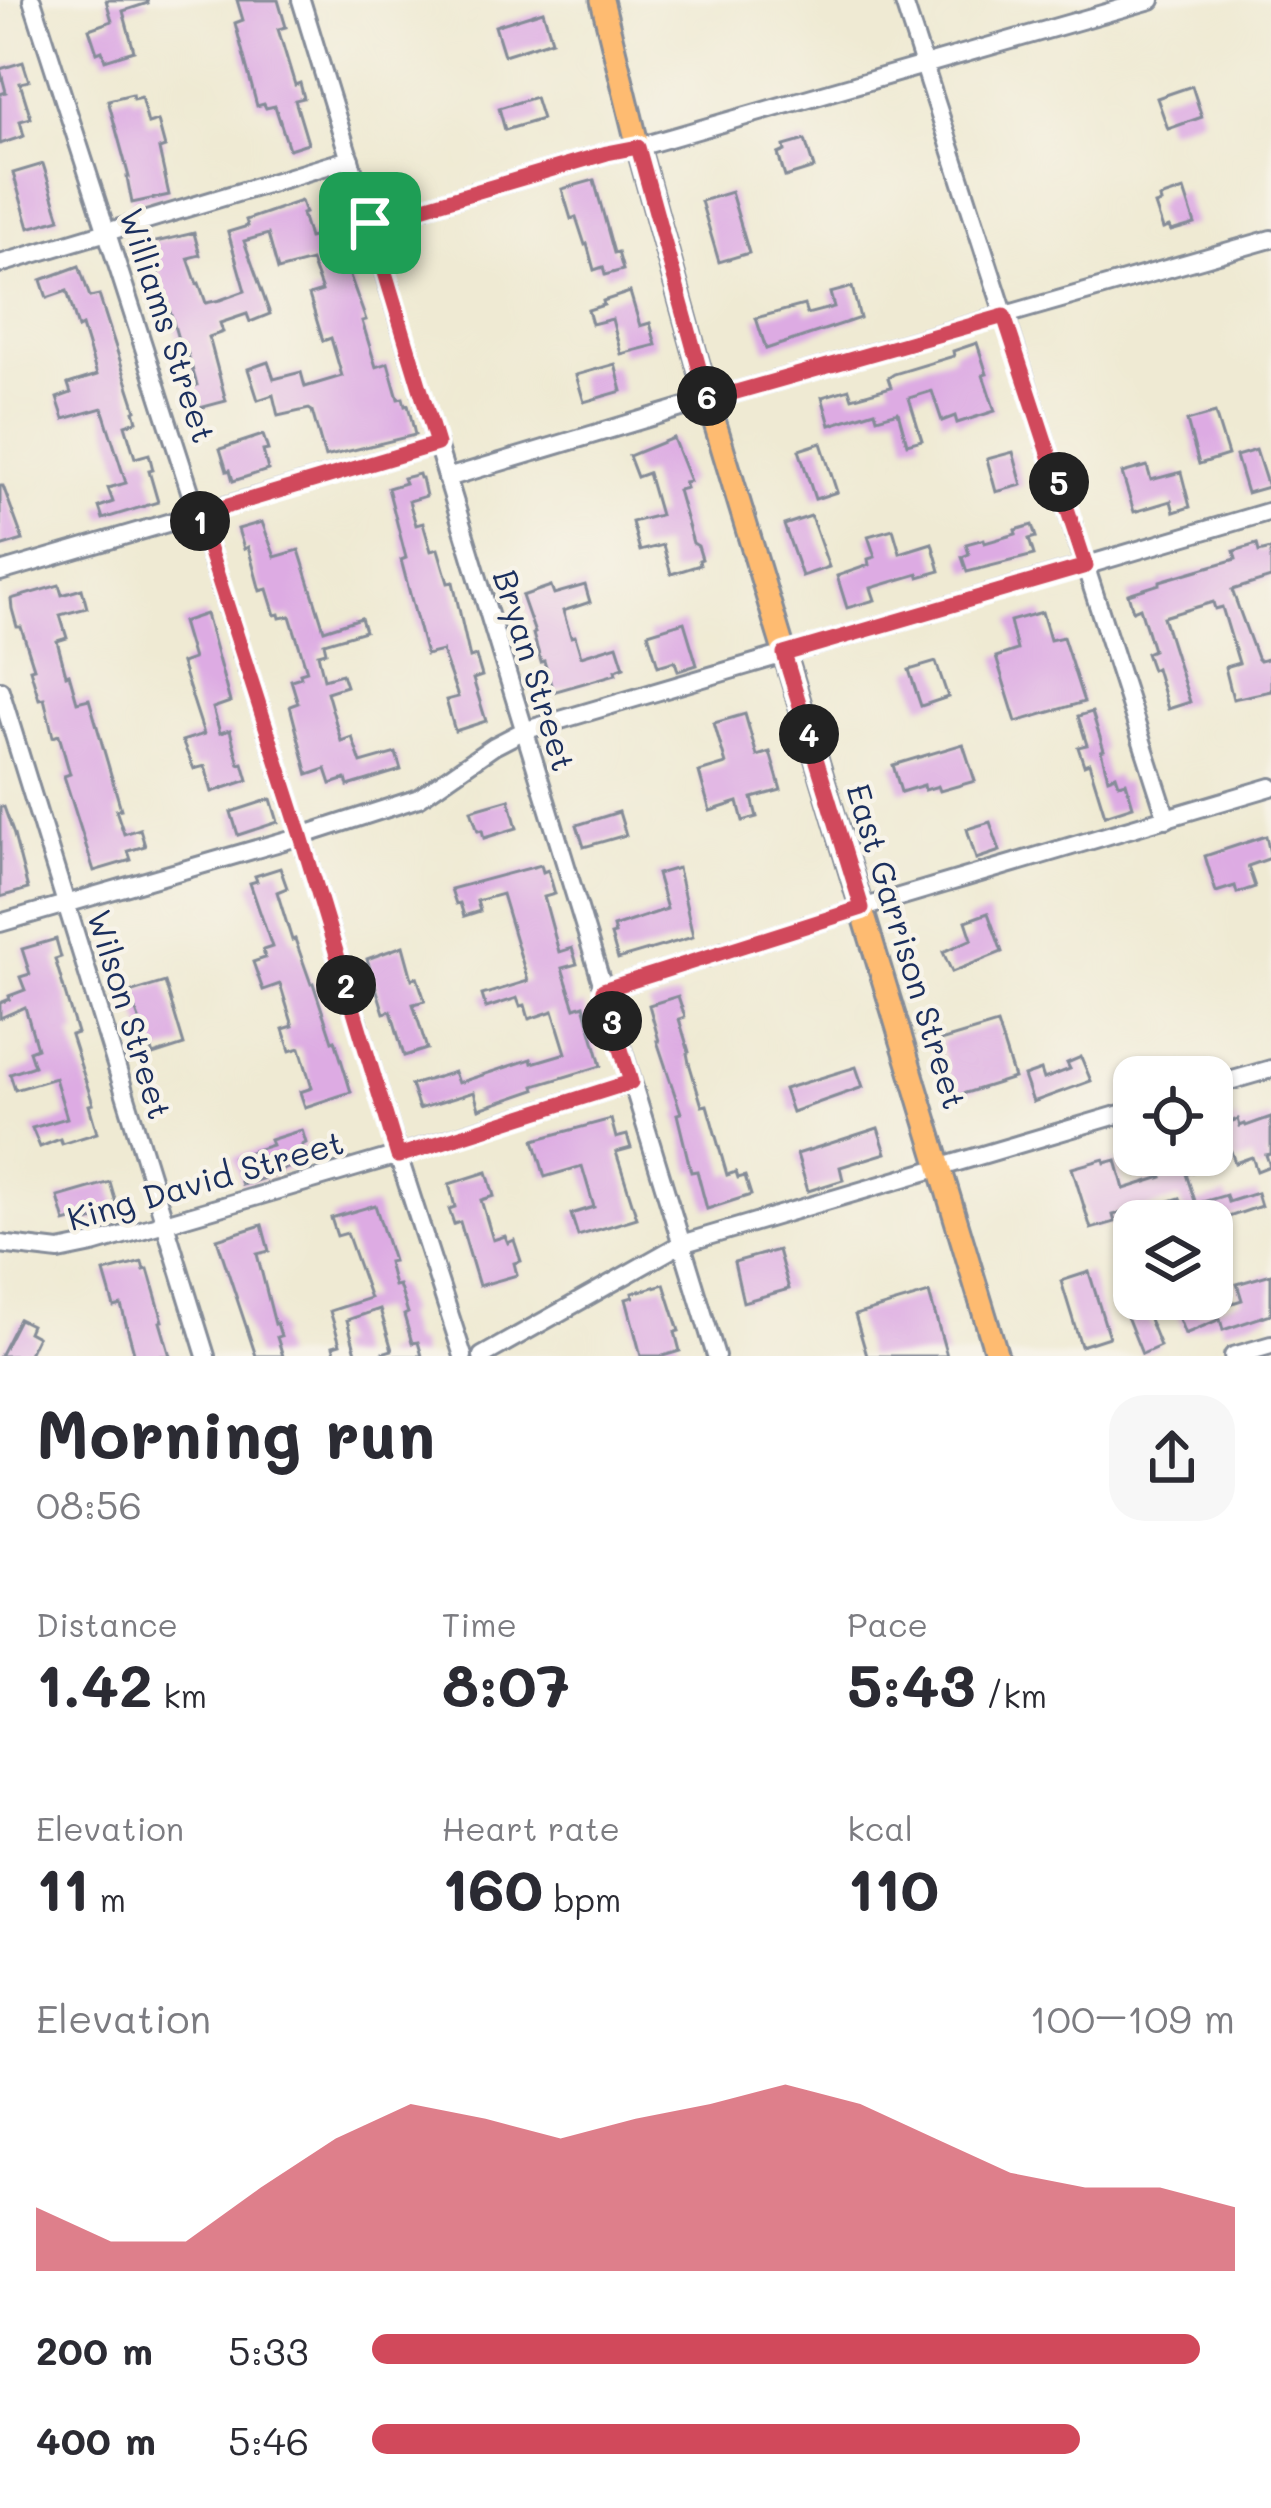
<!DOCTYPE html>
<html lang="en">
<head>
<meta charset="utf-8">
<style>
  :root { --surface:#fff; --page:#f7f7f7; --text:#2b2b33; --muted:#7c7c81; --accent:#d1495b }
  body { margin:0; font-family:Mali,sans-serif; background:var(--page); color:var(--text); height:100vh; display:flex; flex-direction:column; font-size:45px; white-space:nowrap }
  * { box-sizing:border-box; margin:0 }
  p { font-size:39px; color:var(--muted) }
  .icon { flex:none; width:66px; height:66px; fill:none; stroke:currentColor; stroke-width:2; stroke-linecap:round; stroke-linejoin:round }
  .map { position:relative; height:1356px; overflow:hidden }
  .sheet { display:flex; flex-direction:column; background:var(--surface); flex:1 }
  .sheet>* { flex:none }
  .tools { position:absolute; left:1113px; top:1056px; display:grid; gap:24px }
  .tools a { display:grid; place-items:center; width:120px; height:120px; border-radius:24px; background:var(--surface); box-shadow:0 3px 9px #0004; font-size:60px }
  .pin { position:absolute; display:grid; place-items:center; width:102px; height:102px; color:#fff; margin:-51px; border-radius:24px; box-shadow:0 6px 18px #0006 }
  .km { position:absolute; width:60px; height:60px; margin:-30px; border-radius:50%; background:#222; color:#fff; font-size:33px; line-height:60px; text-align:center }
  .round { display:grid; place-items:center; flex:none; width:126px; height:126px; border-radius:36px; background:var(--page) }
  .headline { display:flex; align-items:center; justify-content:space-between; height:204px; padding:0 36px }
  h1 { font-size:66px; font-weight:800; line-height:90px }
  .stats { display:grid; grid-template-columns:repeat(3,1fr); gap:18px; height:204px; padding:12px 36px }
  .stats div { display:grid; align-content:center }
  .stats b { font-size:60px; font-weight:800 }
  .stats small { font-size:33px; font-weight:400 }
  .stats p { font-size:33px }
  .chart { height:336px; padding:24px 36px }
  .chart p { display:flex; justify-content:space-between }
  .chart svg { width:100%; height:216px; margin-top:12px; fill:var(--accent); opacity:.7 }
  ul { padding:0 36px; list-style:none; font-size:39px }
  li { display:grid; grid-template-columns:192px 144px 1fr; align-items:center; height:90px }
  li i { height:30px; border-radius:15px; background:var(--accent) }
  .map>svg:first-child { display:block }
</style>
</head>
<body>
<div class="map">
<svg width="1271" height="1356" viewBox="0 0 1271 1356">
  <rect width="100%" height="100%" fill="#f7f3e8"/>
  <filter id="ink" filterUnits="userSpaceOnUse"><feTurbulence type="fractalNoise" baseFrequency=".00833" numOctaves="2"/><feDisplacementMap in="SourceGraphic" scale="24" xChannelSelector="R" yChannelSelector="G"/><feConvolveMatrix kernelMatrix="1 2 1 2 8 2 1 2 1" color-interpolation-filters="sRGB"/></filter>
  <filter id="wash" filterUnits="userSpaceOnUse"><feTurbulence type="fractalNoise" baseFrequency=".004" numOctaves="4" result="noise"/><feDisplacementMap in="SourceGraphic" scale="48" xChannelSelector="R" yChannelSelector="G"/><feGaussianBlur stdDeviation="2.7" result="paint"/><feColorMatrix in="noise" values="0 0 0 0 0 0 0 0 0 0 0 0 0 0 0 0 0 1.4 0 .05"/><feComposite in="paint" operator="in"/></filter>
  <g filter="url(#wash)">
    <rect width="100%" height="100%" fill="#efead3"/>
    <g id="blocks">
      <!-- building -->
      <g fill="#ddabe3">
        <path d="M 106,0 L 147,0 L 148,3 L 123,11 L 134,51 L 105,60 L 102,51 L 97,53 L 89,29 L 112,21 Z"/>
        <path d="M 237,0 L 278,0 L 286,27 L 278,29 L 295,85 L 300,83 L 304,98 L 295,100 L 308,143 L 289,149 L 275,106 L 266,108 L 264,104 L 257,106 L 235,23 L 243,20 Z"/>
        <path d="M 543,11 L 552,40 L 504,55 L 495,26 Z"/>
        <path d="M 23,62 L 29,81 L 20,83 L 31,118 L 20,121 L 24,136 L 0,144 L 0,94 L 6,92 L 0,69 Z"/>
        <path d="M 1192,86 L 1202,117 L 1168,129 L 1157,98 Z"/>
        <path d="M 132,94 L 133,99 L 141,97 L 148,124 L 158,121 L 165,147 L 159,149 L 169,195 L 132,203 L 127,177 L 129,177 L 108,100 Z"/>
        <path d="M 535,97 L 542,119 L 505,130 L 499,108 Z"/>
        <path d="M 805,140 L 814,168 L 785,177 L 778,154 L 785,151 L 784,146 Z"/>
        <path d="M 43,164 L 60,219 L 29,228 L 13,173 Z"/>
        <path d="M 594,180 L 614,253 L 618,252 L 623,270 L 605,275 L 603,267 L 594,270 L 587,244 L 585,245 L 576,217 L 571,219 L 562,189 Z"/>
        <path d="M 1184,190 L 1195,224 L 1171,231 L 1169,227 L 1163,229 L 1155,205 L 1161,203 L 1160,198 Z"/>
        <path d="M 731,192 L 749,253 L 719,262 L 701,201 Z"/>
        <path d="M 301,201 L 305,213 L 302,214 L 309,238 L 330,233 L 340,267 L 346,265 L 366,320 L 362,321 L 376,367 L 388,363 L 398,399 L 403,398 L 405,406 L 408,405 L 415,435 L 325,457 L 312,411 L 309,409 L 278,416 L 273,395 L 258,400 L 248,369 L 268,362 L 274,379 L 301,372 L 305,387 L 342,376 L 331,338 L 323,341 L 309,295 L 322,291 L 311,261 L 278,270 L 268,234 L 244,241 L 270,314 L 250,322 L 247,314 L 220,323 L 223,332 L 209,337 L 226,401 L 196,409 L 191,387 L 197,385 L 185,344 L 180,346 L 158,270 L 154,272 L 147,244 L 194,233 L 200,255 L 188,258 L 197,284 L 199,283 L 206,303 L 220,300 L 245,291 L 228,232 L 248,226 L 246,220 Z"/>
        <path d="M 79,266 L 90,297 L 99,295 L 136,410 L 134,411 L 137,421 L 125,425 L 135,458 L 149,454 L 153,470 L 149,471 L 158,502 L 103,519 L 99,507 L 113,502 L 108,488 L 126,483 L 102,408 L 64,419 L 57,398 L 71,393 L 68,384 L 97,375 L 82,326 L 78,328 L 67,291 L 47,298 L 41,280 Z"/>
        <path d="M 852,287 L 860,318 L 766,349 L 756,318 L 804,305 L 807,314 L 834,307 L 830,293 Z"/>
        <path d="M 630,292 L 640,326 L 650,323 L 656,345 L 621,354 L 612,319 L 592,324 L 588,310 L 604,305 L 603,301 Z"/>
        <path d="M 977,343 L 987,374 L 983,375 L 995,411 L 957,423 L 955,416 L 942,421 L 932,391 L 909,398 L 922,440 L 907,444 L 898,412 L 877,418 L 875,411 L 830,425 L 822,397 L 849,389 L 852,398 L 891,387 L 888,378 L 894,374 L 954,356 L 953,351 Z"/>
        <path d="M 615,364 L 622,391 L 584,402 L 576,375 Z"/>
        <path d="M 1215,413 L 1228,455 L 1199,464 L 1187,421 Z"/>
        <path d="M 263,435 L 268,450 L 263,451 L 268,470 L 233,481 L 230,470 L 227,471 L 220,449 Z"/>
        <path d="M 673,438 L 690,481 L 684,482 L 686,488 L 678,490 L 693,543 L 698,546 L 702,559 L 699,560 L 700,565 L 671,574 L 663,545 L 640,551 L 632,522 L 660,515 L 648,473 L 637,477 L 629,456 Z"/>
        <path d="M 821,443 L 837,492 L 815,499 L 799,450 Z"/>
        <path d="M 1256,450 L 1268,487 L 1247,493 L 1236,456 Z"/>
        <path d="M 1013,452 L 1022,485 L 996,492 L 987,459 Z"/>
        <path d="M 1147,466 L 1151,480 L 1181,472 L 1190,507 L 1174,512 L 1171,501 L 1134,512 L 1122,473 Z"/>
        <path d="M 419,474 L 420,478 L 422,478 L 426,496 L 409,501 L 416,525 L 423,523 L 431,551 L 438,549 L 448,583 L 453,582 L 470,658 L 476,656 L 482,676 L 473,679 L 486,721 L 455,731 L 446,700 L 458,697 L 442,651 L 426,655 L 401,560 L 406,558 L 388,488 L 405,483 L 403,478 Z"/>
        <path d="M 0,486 L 3,486 L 23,540 L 0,547 Z"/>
        <path d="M 811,516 L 829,567 L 802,576 L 784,525 Z"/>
        <path d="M 262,522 L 275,557 L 299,550 L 324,630 L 361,618 L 365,631 L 324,643 L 326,652 L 318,654 L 324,679 L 342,674 L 346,686 L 327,692 L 341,741 L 352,737 L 361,763 L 396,753 L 401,770 L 348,786 L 346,779 L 331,784 L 326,769 L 308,775 L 290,706 L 298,703 L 291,680 L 301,677 L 300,673 L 307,671 L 290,616 L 280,618 L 279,614 L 275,615 L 267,589 L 260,591 L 248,547 L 244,549 L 238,529 Z"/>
        <path d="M 1032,525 L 1036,537 L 1029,539 L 1034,555 L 967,572 L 962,557 L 969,554 L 966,544 L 984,539 L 985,543 L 1016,534 L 1015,530 Z"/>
        <path d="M 893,529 L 900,553 L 932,543 L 940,571 L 919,577 L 918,574 L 871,588 L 875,600 L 847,608 L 837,576 L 869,565 L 868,559 L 875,557 L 868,536 Z"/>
        <path d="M 1257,544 L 1259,552 L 1271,549 L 1271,578 L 1232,590 L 1257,658 L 1260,661 L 1271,658 L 1271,691 L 1233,699 L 1225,667 L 1239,663 L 1222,607 L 1215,609 L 1213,602 L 1163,617 L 1190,702 L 1168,709 L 1156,668 L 1152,670 L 1146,653 L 1153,650 L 1140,608 L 1133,611 L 1128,594 L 1160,584 L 1160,581 L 1236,559 L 1234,551 Z"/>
        <path d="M 59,585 L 62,595 L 82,589 L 87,608 L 60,615 L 67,638 L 57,641 L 66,675 L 69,674 L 77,702 L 89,699 L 121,809 L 116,810 L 124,834 L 140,829 L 145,846 L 128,851 L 131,860 L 94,871 L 64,776 L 70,774 L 59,735 L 53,737 L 44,698 L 39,699 L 30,669 L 34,668 L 21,627 L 17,627 L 12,609 L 11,599 Z"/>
        <path d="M 585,585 L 590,602 L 563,611 L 571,637 L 575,636 L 581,656 L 617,645 L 624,667 L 615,670 L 616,674 L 553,692 L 544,661 L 541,662 L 533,634 L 535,633 L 522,596 L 551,586 L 554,594 Z"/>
        <path d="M 1042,612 L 1050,640 L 1063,637 L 1084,702 L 1016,722 L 996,657 L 1017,650 L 1010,621 Z"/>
        <path d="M 206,614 L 230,702 L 213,708 L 220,733 L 230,730 L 239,764 L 243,763 L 248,780 L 212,792 L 205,766 L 194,769 L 182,741 L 204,734 L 181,663 L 193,659 L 182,622 Z"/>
        <path d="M 684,622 L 697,665 L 678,671 L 675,661 L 658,666 L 648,633 Z"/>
        <path d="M 936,662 L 948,697 L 921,706 L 909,670 Z"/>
        <path d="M 1092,712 L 1104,750 L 1101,751 L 1108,778 L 1116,775 L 1119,784 L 1126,782 L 1133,806 L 1105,815 L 1089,763 L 1084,765 L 1078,747 L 1087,745 L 1078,716 Z"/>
        <path d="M 745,714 L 757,756 L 770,752 L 781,790 L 752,798 L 757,817 L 743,821 L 738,802 L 710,811 L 699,772 L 726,764 L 714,723 Z"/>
        <path d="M 963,744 L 975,781 L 940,791 L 938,786 L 925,790 L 924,785 L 901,792 L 893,765 Z"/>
        <path d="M 271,799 L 278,822 L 238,835 L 231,812 Z"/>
        <path d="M 509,799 L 517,828 L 484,838 L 482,830 L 478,831 L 471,810 Z"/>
        <path d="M 0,807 L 4,807 L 14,835 L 28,889 L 0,897 Z"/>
        <path d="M 619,812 L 626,835 L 584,847 L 577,825 Z"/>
        <path d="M 990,822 L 1000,851 L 976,859 L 967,829 Z"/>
        <path d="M 1266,836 L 1271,858 L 1248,866 L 1255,887 L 1237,893 L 1235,886 L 1216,892 L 1205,856 Z"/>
        <path d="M 541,865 L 543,872 L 548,870 L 555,894 L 544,897 L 559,952 L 572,948 L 577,964 L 562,968 L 575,1008 L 584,1005 L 601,1066 L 534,1086 L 535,1090 L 479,1109 L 474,1092 L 419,1109 L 411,1085 L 454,1072 L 458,1083 L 531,1059 L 532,1063 L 566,1053 L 553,1011 L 529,1019 L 525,1005 L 520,1006 L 517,998 L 486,1008 L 482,995 L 528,981 L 502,894 L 477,901 L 480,911 L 464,916 L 460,903 L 456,904 L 451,889 Z"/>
        <path d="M 280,868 L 287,888 L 277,892 L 292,940 L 295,939 L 311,984 L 313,983 L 332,1041 L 335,1040 L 351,1092 L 305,1107 L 300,1092 L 312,1088 L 300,1048 L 290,1051 L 283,1029 L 293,1026 L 280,984 L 263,990 L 253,962 L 265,958 L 263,950 L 272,947 L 250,883 L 257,881 L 255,876 Z"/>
        <path d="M 678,868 L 693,937 L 618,959 L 611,935 L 615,934 L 613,927 L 667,909 L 657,874 Z"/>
        <path d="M 988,913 L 1002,952 L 952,972 L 943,952 L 972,939 L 966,921 Z"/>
        <path d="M 56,939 L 61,957 L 55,959 L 77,1033 L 71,1035 L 93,1104 L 89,1105 L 97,1133 L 62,1144 L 60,1139 L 40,1147 L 32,1128 L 67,1118 L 55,1078 L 15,1090 L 10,1074 L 34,1066 L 29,1051 L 37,1048 L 25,1007 L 0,1018 L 0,1003 L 10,999 L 9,996 L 25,990 L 20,977 L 30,974 L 22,949 Z"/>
        <path d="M 403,946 L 412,979 L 417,977 L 425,1001 L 413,1004 L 427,1049 L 404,1056 L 391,1011 L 384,1013 L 367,959 Z"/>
        <path d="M 165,982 L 184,1045 L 153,1055 L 129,993 Z"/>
        <path d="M 678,996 L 685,1017 L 679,1019 L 689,1052 L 687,1053 L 689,1063 L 702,1106 L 707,1105 L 727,1175 L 736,1172 L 738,1178 L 745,1176 L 751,1195 L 707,1209 L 697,1171 L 691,1172 L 677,1114 L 681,1113 L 657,1041 L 659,1041 L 649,1005 Z"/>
        <path d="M 997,1024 L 1014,1078 L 956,1096 L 940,1041 Z"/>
        <path d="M 1081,1057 L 1091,1081 L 1033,1102 L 1024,1076 L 1041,1070 L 1044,1079 L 1070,1069 L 1067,1063 Z"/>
        <path d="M 856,1067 L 863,1087 L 792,1112 L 784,1089 Z"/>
        <path d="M 1271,1117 L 1271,1154 L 1266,1155 L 1270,1166 L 1257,1171 L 1252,1157 L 1235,1163 L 1231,1151 L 1212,1157 L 1212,1128 L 1238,1119 L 1240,1126 L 1245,1124 L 1246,1126 Z"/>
        <path d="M 611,1119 L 616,1138 L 627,1135 L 631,1148 L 616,1152 L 637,1218 L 578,1236 L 571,1214 L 594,1207 L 582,1166 L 545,1177 L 534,1140 Z"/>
        <path d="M 878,1128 L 886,1153 L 840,1167 L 843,1180 L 808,1191 L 797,1154 Z"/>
        <path d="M 302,1130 L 306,1143 L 302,1145 L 305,1155 L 294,1158 L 296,1165 L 276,1172 L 277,1174 L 242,1185 L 233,1157 L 272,1145 L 270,1140 Z"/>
        <path d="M 1155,1155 L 1188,1155 L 1193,1172 L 1186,1174 L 1196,1204 L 1226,1195 L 1228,1202 L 1257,1193 L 1261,1206 L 1217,1221 L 1187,1221 L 1180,1198 L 1141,1210 L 1140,1208 L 1113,1215 L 1115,1222 L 1091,1229 L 1072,1168 L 1104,1159 L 1105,1163 L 1116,1160 L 1124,1189 L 1162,1177 Z"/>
        <path d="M 487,1172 L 494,1196 L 481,1200 L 493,1240 L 505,1236 L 508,1243 L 514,1240 L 521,1261 L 514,1263 L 517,1275 L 479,1286 L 460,1222 L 454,1224 L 449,1209 L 455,1207 L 449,1184 Z"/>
        <path d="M 110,1182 L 119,1213 L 81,1224 L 79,1218 L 65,1222 L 58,1197 Z"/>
        <path d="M 375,1205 L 393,1261 L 388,1262 L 394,1286 L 399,1285 L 408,1313 L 404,1315 L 412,1343 L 418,1342 L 422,1356 L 382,1356 L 382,1353 L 392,1350 L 380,1309 L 347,1320 L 357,1356 L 336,1356 L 333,1346 L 340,1344 L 330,1311 L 370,1298 L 347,1233 L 337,1236 L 331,1218 Z"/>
        <path d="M 262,1225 L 269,1251 L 257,1254 L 275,1324 L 277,1323 L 281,1336 L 277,1337 L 283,1356 L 256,1356 L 217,1239 Z"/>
        <path d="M 778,1250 L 789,1289 L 743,1302 L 734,1262 Z"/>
        <path d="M 142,1262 L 144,1270 L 148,1269 L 163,1321 L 160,1322 L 170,1356 L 135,1356 L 121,1305 L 114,1307 L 104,1272 Z"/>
        <path d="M 1089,1272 L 1109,1337 L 1081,1346 L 1061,1281 Z"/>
        <path d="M 1271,1274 L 1271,1314 L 1223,1330 L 1220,1319 L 1185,1334 L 1171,1299 L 1192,1299 L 1198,1314 L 1242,1300 L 1237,1284 Z"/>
        <path d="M 664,1284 L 679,1331 L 675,1332 L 680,1351 L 663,1356 L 641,1356 L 626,1299 L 633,1297 L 632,1293 Z"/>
        <path d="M 929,1293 L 947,1356 L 867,1356 L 855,1315 Z"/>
        <path d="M 1142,1302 L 1160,1346 L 1142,1354 L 1124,1309 Z"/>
        <path d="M 19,1319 L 31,1325 L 28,1332 L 37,1337 L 28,1356 L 0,1356 Z"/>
      </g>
    </g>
  </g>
  <g filter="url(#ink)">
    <use href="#blocks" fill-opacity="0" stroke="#858c98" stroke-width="3"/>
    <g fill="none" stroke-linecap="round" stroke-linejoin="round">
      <defs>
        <g id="minor">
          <path d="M 32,0 L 301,836 L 398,1155 L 463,1356"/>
          <path d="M 301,0 L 716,1356"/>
          <path d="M 903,0 L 1167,819"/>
          <path d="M 370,223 L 607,153 L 638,147 L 1151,0"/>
          <path d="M 0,264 L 350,159"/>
          <path d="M 447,478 L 708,400 L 1271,239"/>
          <path d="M 0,572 L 437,444"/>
          <path d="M 0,690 L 206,1356"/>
          <path d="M 0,923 L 301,836 L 419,798 L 494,746 L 523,731 L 1271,511"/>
          <path d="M 603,990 L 862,908 L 1271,787"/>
          <path d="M 1212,1086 L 1271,1069"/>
          <path d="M 0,1244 L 59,1251 L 93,1244 L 398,1155 L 631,1082"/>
          <path d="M 482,1356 L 681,1244 L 1134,1110"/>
          <path d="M 1233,1356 L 1271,1345"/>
        </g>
        <path id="major" d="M 602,0 L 638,147 L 708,400 L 997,1356"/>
      </defs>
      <!-- minor casing -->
      <use href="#minor" stroke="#858c98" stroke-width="22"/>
      <!-- major casing -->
      <use href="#major" stroke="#858c98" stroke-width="27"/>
      <!-- minor -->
      <use href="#minor" stroke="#fff" stroke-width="16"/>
      <!-- major -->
      <use href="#major" stroke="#febb71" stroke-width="21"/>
    </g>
  </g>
  <g fill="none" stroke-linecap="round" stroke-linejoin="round" filter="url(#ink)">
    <defs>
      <path id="route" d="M 638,147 L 708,400 L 1004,316 L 1086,566 L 784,654 L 862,908 L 603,990 L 631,1082 L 398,1156 L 301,836 L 198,515 L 437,444 L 370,223 L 607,153 Z"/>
    </defs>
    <!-- route casing -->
    <use href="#route" stroke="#fff" stroke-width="24"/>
    <!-- route -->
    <use href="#route" stroke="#d1495b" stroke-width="15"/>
  </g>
  <g text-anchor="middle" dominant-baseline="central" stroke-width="9" stroke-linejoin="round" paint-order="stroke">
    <!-- street labels -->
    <g font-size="33" fill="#1b2f5e" stroke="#f7f3e8">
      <text transform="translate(169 325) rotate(72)">Williams Street</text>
      <text transform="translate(536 670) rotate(73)">Bryan Street</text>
      <text transform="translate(908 946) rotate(73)">East Garrison Street</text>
      <text transform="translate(131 1014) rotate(73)">Wilson Street</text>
      <text transform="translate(205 1179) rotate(-16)">King David Street</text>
    </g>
  </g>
</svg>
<div class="tools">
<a><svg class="icon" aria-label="locate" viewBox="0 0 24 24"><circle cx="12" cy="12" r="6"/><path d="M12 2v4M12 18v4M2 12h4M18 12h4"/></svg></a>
<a><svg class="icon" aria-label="layers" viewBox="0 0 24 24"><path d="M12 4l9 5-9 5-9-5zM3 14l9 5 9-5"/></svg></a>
</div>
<div class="pin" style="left:370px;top:223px;background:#1e9e55"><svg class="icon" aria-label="arrive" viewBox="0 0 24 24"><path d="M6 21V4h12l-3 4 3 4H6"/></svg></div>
<b class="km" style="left:200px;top:521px">1</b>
<b class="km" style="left:346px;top:985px">2</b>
<b class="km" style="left:612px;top:1021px">3</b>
<b class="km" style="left:809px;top:734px">4</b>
<b class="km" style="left:1059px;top:482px">5</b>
<b class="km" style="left:707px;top:396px">6</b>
</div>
<section class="sheet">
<div class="headline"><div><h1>Morning run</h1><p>08:56</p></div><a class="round"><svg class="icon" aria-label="share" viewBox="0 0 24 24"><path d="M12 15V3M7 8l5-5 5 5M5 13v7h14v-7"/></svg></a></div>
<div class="stats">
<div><p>Distance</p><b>1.42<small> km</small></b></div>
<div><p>Time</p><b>8:07</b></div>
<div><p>Pace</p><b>5:43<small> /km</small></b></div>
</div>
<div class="stats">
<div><p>Elevation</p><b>11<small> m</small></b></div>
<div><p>Heart rate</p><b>160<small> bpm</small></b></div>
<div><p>kcal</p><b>110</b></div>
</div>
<div class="chart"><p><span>Elevation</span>100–109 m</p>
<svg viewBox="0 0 160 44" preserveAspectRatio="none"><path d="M0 44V31L10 38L20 38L30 27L40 17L50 10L60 13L70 17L80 13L90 10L100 6L110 10L120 17L130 24L140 27L150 27L160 31V44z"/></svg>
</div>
<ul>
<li><b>200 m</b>5:33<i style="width:96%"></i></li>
<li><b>400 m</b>5:46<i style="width:82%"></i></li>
</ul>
</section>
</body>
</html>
